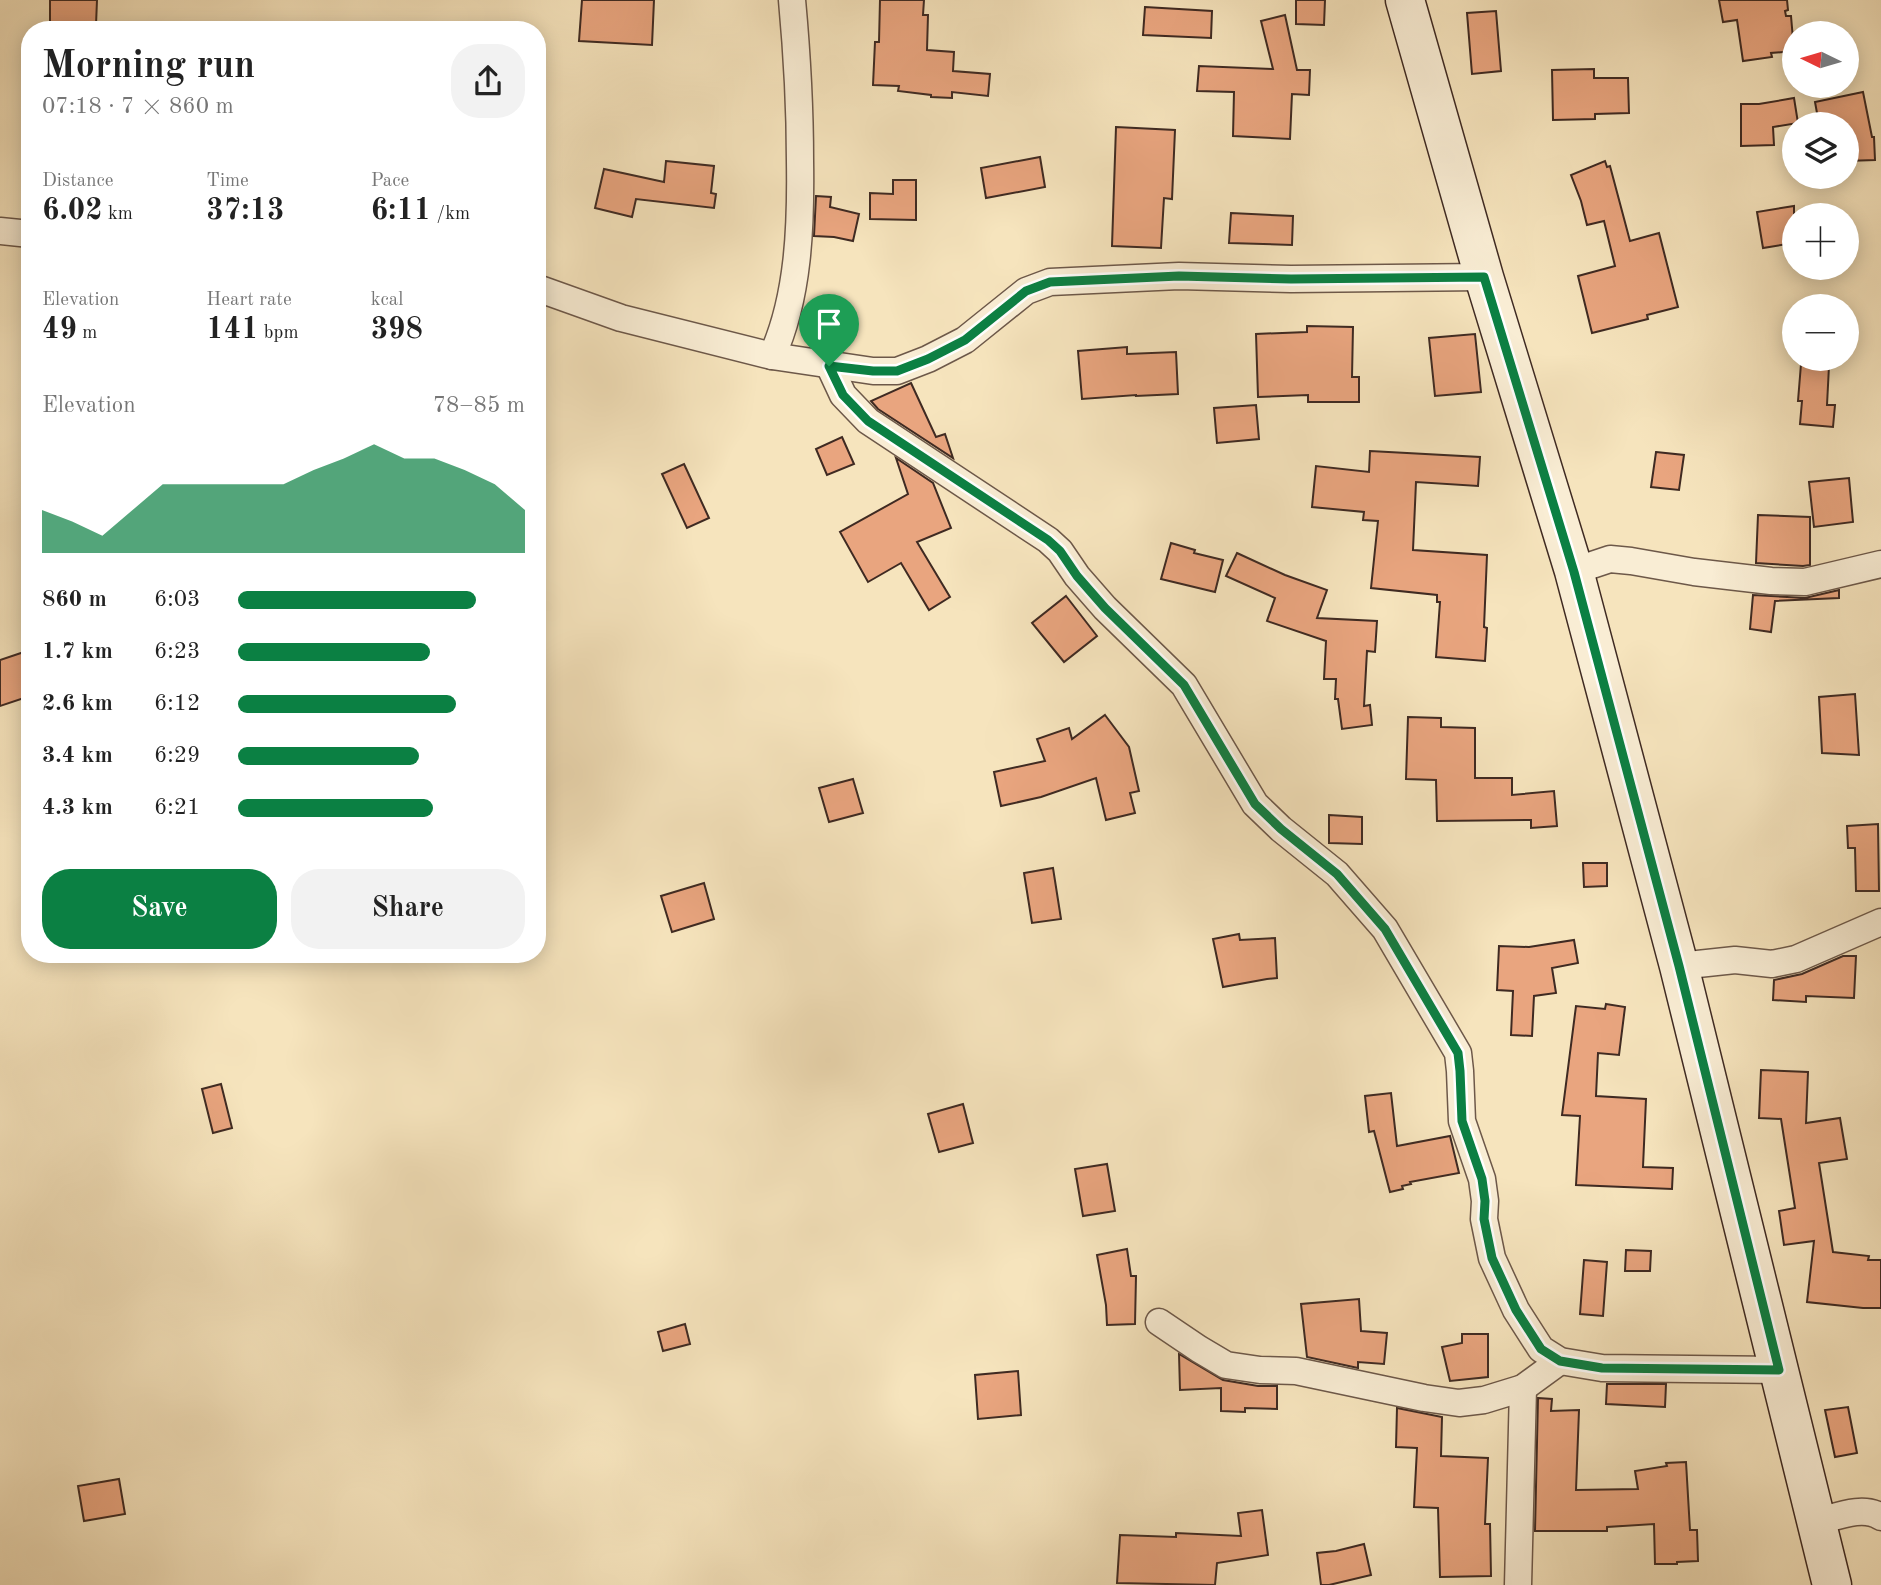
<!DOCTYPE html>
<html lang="en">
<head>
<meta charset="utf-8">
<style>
  :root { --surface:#fff; --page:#f2f2f2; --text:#222; --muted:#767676; --accent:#0b8043 }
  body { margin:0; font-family:"Old Standard TT",serif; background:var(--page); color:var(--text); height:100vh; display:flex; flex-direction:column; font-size:26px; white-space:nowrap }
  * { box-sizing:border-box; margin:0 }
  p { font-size:23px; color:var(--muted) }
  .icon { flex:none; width:38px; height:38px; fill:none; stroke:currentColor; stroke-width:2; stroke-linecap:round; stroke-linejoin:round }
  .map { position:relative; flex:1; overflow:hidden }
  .sheet { position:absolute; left:21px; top:21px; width:525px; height:942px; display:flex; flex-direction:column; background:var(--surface); border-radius:28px; box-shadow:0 4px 18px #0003 }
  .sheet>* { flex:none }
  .needle { width:46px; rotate:275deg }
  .tools { position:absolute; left:1782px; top:21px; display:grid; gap:14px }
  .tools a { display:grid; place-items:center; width:77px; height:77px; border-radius:50%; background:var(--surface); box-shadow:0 4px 18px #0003; font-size:35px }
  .pin { position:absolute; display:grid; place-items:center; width:60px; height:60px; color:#fff; margin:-72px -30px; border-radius:50% 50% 50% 0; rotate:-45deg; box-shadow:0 0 7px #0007 }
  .pin .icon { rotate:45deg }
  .round { display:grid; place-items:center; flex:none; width:74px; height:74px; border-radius:28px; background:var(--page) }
  .headline { display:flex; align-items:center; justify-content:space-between; height:119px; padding:0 21px }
  h1 { font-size:38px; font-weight:800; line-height:52px }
  .stats { display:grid; grid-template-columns:repeat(3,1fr); gap:10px; height:119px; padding:7px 21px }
  .stats div { display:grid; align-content:center }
  .stats b { font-size:30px; font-weight:800 }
  .stats small { font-size:19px; font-weight:400 }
  .stats p { font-size:19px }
  .chart { height:196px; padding:14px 21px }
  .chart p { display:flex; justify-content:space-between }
  .chart svg { width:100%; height:126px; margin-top:7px; fill:var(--accent); opacity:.7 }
  .cta { display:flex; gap:14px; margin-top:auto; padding:14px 21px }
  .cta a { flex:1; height:80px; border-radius:28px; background:var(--accent); color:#fff; font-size:28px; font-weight:800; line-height:80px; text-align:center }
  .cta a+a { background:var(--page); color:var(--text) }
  ul { padding:0 21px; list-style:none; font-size:23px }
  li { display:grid; grid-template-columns:112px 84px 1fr; align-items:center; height:52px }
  li i { height:18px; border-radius:9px; background:var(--accent) }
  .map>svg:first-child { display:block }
</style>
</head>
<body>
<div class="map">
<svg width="1881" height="1585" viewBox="0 0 1881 1585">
  <rect width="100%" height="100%" fill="#f6e4bd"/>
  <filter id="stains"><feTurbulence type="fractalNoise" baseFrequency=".00286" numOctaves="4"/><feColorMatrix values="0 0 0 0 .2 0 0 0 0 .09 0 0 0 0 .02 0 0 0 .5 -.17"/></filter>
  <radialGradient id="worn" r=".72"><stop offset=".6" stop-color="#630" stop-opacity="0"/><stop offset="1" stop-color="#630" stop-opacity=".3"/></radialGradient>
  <!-- building -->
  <g fill="#e9a57f" stroke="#3f2a22" stroke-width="2">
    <path d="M 50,0 L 97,0 L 96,25 L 50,24 Z"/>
    <path d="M 582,0 L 654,0 L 652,45 L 579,41 Z"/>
    <path d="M 880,0 L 924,0 L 923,15 L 928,15 L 927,50 L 954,52 L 953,71 L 990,74 L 988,96 L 952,92 L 952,98 L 931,97 L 931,95 L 898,91 L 899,86 L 873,85 L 875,42 L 879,42 Z"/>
    <path d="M 1296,0 L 1325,0 L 1324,25 L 1296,24 Z"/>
    <path d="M 1719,0 L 1787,0 L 1788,10 L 1785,11 L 1786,16 L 1791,16 L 1794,51 L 1771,53 L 1772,57 L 1743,61 L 1737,20 L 1723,22 Z"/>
    <path d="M 1145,7 L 1212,11 L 1211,38 L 1143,35 Z"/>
    <path d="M 1496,11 L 1501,71 L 1472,74 L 1467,13 Z"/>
    <path d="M 1285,15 L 1297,70 L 1310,70 L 1309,95 L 1292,94 L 1290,139 L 1233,136 L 1234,92 L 1197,91 L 1199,66 L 1273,69 L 1261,21 Z"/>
    <path d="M 1594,69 L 1594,78 L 1628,78 L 1629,113 L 1595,114 L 1595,119 L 1553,120 L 1552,70 Z"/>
    <path d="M 1863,92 L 1872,137 L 1874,137 L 1875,160 L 1846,161 L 1846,124 L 1819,124 L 1815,102 Z"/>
    <path d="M 1794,98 L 1798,123 L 1773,127 L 1774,145 L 1741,146 L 1741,104 L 1759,104 Z"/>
    <path d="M 1116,127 L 1175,130 L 1172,199 L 1164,198 L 1161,248 L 1112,246 Z"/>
    <path d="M 1040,157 L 1045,187 L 986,198 L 981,168 Z"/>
    <path d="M 666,161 L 714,166 L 711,193 L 716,194 L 714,208 L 636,199 L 632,217 L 595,208 L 604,169 L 664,182 Z"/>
    <path d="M 1605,161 L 1607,167 L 1610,166 L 1630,241 L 1659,233 L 1678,307 L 1647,315 L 1648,319 L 1592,333 L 1578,276 L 1615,266 L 1604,221 L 1587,225 L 1581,201 L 1571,175 Z"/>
    <path d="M 893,180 L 916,180 L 916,220 L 870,219 L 870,193 L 893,194 Z"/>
    <path d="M 816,196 L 831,197 L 830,207 L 859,214 L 853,241 L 834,237 L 814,236 Z"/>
    <path d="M 1794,206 L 1794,243 L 1763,248 L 1757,212 Z"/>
    <path d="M 1231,213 L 1293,216 L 1292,245 L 1229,243 Z"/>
    <path d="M 1307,326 L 1353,327 L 1352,377 L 1359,377 L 1359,402 L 1308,402 L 1308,395 L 1258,397 L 1256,334 L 1307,332 Z"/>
    <path d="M 1475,334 L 1481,392 L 1435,396 L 1429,338 Z"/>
    <path d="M 1127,347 L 1127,354 L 1176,352 L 1178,394 L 1136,396 L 1136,395 L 1082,399 L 1078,351 Z"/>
    <path d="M 1801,364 L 1829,366 L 1827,405 L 1835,405 L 1833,427 L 1800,424 L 1802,401 L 1798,401 Z"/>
    <path d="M 911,383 L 936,437 L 945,434 L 953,458 L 878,409 L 871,401 Z"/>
    <path d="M 1256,405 L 1259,439 L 1217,443 L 1214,408 Z"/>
    <path d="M 842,437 L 854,464 L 827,475 L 816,449 Z"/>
    <path d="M 1370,451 L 1480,457 L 1478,486 L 1416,482 L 1413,550 L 1487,555 L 1484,627 L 1487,628 L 1485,661 L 1436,657 L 1440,602 L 1437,602 L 1437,595 L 1371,588 L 1378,521 L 1363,520 L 1364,512 L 1312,507 L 1316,466 L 1369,472 Z"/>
    <path d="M 1656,452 L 1684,455 L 1679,490 L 1651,487 Z"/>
    <path d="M 896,458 L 933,483 L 951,528 L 917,542 L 950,597 L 929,610 L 901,563 L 868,582 L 840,532 L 908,494 Z"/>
    <path d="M 684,464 L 709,518 L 687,528 L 662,474 Z"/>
    <path d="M 1849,478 L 1853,522 L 1814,527 L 1809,482 Z"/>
    <path d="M 1758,515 L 1810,517 L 1810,565 L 1803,566 L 1756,563 Z"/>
    <path d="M 1171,543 L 1195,550 L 1194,553 L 1223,560 L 1215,592 L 1161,579 Z"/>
    <path d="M 1237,553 L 1285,575 L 1327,590 L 1317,618 L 1377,621 L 1375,652 L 1367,651 L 1364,706 L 1370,705 L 1372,725 L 1342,729 L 1338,699 L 1335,699 L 1336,679 L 1324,679 L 1326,641 L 1267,621 L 1275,598 L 1226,576 Z"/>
    <path d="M 1839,590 L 1839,598 L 1775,601 L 1771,632 L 1750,629 L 1753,595 L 1805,598 Z"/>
    <path d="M 1066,596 L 1097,636 L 1064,662 L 1032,623 Z"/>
    <path d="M 30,650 L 30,696 L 0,706 L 0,660 Z"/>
    <path d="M 1855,694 L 1859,755 L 1822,753 L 1819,697 Z"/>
    <path d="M 1105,715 L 1129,747 L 1139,791 L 1130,793 L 1135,813 L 1106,820 L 1096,778 L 1041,797 L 1001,806 L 994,772 L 1045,761 L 1037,739 L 1069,728 L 1072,739 Z"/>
    <path d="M 1408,717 L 1441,718 L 1441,727 L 1475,728 L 1475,778 L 1512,778 L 1512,795 L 1554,791 L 1557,826 L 1531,828 L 1531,820 L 1437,821 L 1436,780 L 1406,779 Z"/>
    <path d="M 853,779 L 863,813 L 829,822 L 819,788 Z"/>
    <path d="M 1329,815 L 1362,817 L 1362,844 L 1329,843 Z"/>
    <path d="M 1878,824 L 1879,891 L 1856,891 L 1855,848 L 1848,848 L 1847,826 Z"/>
    <path d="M 1583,863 L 1607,863 L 1607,886 L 1584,887 Z"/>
    <path d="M 1053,868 L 1061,919 L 1032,923 L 1024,873 Z"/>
    <path d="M 704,883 L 714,919 L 672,932 L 661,896 Z"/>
    <path d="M 1239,934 L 1240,940 L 1275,938 L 1277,978 L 1267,979 L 1223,987 L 1213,939 Z"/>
    <path d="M 1574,940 L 1578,963 L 1552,968 L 1556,993 L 1534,996 L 1532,1036 L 1511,1035 L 1513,991 L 1497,990 L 1499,946 L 1529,947 Z"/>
    <path d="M 1843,956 L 1856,956 L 1854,998 L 1806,996 L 1806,1002 L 1773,1000 L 1774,980 L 1802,974 Z"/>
    <path d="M 1606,1004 L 1625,1007 L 1619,1055 L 1598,1053 L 1596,1096 L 1646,1099 L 1643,1167 L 1673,1168 L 1672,1189 L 1576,1185 L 1580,1116 L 1562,1115 L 1576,1006 L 1605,1009 Z"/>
    <path d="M 1761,1070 L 1808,1072 L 1806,1123 L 1840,1118 L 1847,1159 L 1819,1163 L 1833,1252 L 1869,1256 L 1868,1260 L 1881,1260 L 1881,1308 L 1863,1308 L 1807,1302 L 1814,1241 L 1784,1245 L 1779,1211 L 1795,1208 L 1781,1119 L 1759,1118 Z"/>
    <path d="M 221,1084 L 232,1128 L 213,1133 L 202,1089 Z"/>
    <path d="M 1391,1093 L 1397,1146 L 1450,1136 L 1459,1173 L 1410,1182 L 1411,1184 L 1402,1186 L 1403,1189 L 1390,1192 L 1374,1131 L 1369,1132 L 1365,1096 Z"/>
    <path d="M 963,1104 L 973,1143 L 939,1152 L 928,1114 Z"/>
    <path d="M 1107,1164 L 1115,1211 L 1083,1216 L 1075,1169 Z"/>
    <path d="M 1127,1249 L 1131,1276 L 1136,1276 L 1135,1324 L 1107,1325 L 1106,1305 L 1097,1255 Z"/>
    <path d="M 1626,1250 L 1651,1251 L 1650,1271 L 1625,1271 Z"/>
    <path d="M 1584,1260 L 1607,1262 L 1603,1316 L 1580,1314 Z"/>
    <path d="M 1359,1299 L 1361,1331 L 1387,1333 L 1384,1364 L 1358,1362 L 1358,1368 L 1307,1357 L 1301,1304 Z"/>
    <path d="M 685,1324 L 690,1344 L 663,1351 L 658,1332 Z"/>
    <path d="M 1462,1334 L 1488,1334 L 1488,1377 L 1450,1381 L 1442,1347 L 1462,1343 Z"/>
    <path d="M 1179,1354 L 1223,1380 L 1258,1386 L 1277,1386 L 1277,1409 L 1245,1408 L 1245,1412 L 1221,1411 L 1221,1388 L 1180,1390 Z"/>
    <path d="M 1018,1371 L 1021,1415 L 978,1419 L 975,1375 Z"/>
    <path d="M 1607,1384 L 1666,1384 L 1665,1407 L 1606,1404 Z"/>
    <path d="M 1538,1398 L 1552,1399 L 1551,1411 L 1579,1410 L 1576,1490 L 1638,1489 L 1635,1471 L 1667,1466 L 1666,1463 L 1686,1462 L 1690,1530 L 1697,1530 L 1698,1561 L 1677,1562 L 1677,1564 L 1655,1564 L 1654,1524 L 1607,1527 L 1607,1531 L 1535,1531 Z"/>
    <path d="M 1848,1407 L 1857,1453 L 1835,1457 L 1825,1410 Z"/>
    <path d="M 1397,1408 L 1442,1417 L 1441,1456 L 1488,1458 L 1485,1524 L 1490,1524 L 1491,1576 L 1440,1577 L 1438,1508 L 1414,1507 L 1417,1448 L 1396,1447 Z"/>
    <path d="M 119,1479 L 125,1514 L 84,1521 L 78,1486 Z"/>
    <path d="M 1262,1510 L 1268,1555 L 1217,1563 L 1215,1585 L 1117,1583 L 1120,1535 L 1176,1537 L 1176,1533 L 1241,1536 L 1238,1513 Z"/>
    <path d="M 1364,1544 L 1371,1575 L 1329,1585 L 1321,1585 L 1317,1553 L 1336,1551 Z"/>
  </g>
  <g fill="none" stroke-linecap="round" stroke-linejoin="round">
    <defs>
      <g id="street">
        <path d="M 0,231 L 30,234"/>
        <path d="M 537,288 L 621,318 L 772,356 L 873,371 L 897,371 L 928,359 L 965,340 L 1026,291 L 1050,282 L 1179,276 L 1291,279 L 1484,277"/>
        <path d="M 772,356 C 799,297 801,224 800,161 C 800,107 797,54 792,0"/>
        <path d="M 829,365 L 843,395 L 868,421 L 1048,540 L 1060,551 L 1077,576 L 1105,608 L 1184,685 L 1255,804 L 1281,829 L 1337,874 L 1385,929 L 1458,1053 L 1460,1071 L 1462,1121 L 1482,1179 L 1485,1201 L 1484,1219 L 1492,1258 L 1516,1310 L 1541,1349 L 1560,1361 L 1602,1368 L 1779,1370"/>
        <path d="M 1574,571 L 1610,559 L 1631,561 L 1694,572 L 1771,581 L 1805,582 L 1881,564"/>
        <path d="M 1679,966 L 1735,960 L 1772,964 L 1796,959 L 1881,922"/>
        <path d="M 1159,1322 L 1199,1349 L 1226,1365 L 1260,1370 L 1296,1371 L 1424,1398 L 1459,1403 L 1484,1400 L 1523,1388 L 1560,1361"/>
        <path d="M 1816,1522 C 1836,1517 1863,1505 1881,1517"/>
        <path d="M 1518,1585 L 1523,1388"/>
      </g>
      <path id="secondary" d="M 1405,0 L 1484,277 L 1574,571 L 1679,966 L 1832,1585"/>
    </defs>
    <!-- street casing -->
    <use href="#street" stroke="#6d5849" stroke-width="29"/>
    <!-- secondary casing -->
    <use href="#secondary" stroke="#3f2a22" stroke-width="41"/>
    <!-- street -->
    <use href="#street" stroke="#f9edd4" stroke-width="26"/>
    <!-- secondary -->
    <use href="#secondary" stroke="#f9edd4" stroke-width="38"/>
  </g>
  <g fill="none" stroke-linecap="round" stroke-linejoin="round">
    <defs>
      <path id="route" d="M 1179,276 L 1291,279 L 1484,277 L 1574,572 L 1679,966 L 1779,1370 L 1602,1368 L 1560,1361 L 1541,1349 L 1516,1310 L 1492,1258 L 1484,1219 L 1485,1201 L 1482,1179 L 1462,1121 L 1460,1071 L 1458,1053 L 1385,929 L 1337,874 L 1281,829 L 1255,804 L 1184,685 L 1105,608 L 1077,576 L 1060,551 L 1048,540 L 868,421 L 843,395 L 829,366 L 873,371 L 897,371 L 928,359 L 965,340 L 1026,291 L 1050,282 Z"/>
    </defs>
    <!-- route casing -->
    <use href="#route" stroke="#fff" stroke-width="14"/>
    <!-- route -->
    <use href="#route" stroke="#0b8043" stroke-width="9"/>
  </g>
  <rect width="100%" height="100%" filter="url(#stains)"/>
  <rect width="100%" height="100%" fill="url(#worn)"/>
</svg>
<div class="tools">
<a><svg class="needle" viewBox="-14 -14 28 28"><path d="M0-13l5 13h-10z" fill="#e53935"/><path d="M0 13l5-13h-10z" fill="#767676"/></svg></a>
<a><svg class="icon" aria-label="layers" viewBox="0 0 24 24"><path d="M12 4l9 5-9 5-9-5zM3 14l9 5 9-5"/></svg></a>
<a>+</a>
<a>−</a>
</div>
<div class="pin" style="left:829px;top:366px;background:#1e9e55"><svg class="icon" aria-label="arrive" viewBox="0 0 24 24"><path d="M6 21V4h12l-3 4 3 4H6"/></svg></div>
<section class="sheet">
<div class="headline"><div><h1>Morning run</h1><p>07:18 · 7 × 860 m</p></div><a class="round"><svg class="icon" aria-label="share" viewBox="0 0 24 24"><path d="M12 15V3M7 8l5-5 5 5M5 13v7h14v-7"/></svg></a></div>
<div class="stats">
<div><p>Distance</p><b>6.02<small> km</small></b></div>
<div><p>Time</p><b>37:13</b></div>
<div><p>Pace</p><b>6:11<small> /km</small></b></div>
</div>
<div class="stats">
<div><p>Elevation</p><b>49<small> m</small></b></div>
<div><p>Heart rate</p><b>141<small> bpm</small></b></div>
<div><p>kcal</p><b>398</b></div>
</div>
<div class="chart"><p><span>Elevation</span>78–85 m</p>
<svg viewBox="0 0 160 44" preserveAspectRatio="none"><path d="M0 44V29L10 33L20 38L30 29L40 20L50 20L60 20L70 20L80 20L90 15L100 11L110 6L120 11L130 11L140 15L150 20L160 29V44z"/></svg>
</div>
<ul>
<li><b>860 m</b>6:03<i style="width:83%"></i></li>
<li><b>1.7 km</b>6:23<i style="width:67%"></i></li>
<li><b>2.6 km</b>6:12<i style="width:76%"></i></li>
<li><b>3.4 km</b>6:29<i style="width:63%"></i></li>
<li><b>4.3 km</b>6:21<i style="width:68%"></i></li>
</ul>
<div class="cta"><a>Save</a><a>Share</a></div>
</section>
</div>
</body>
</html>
